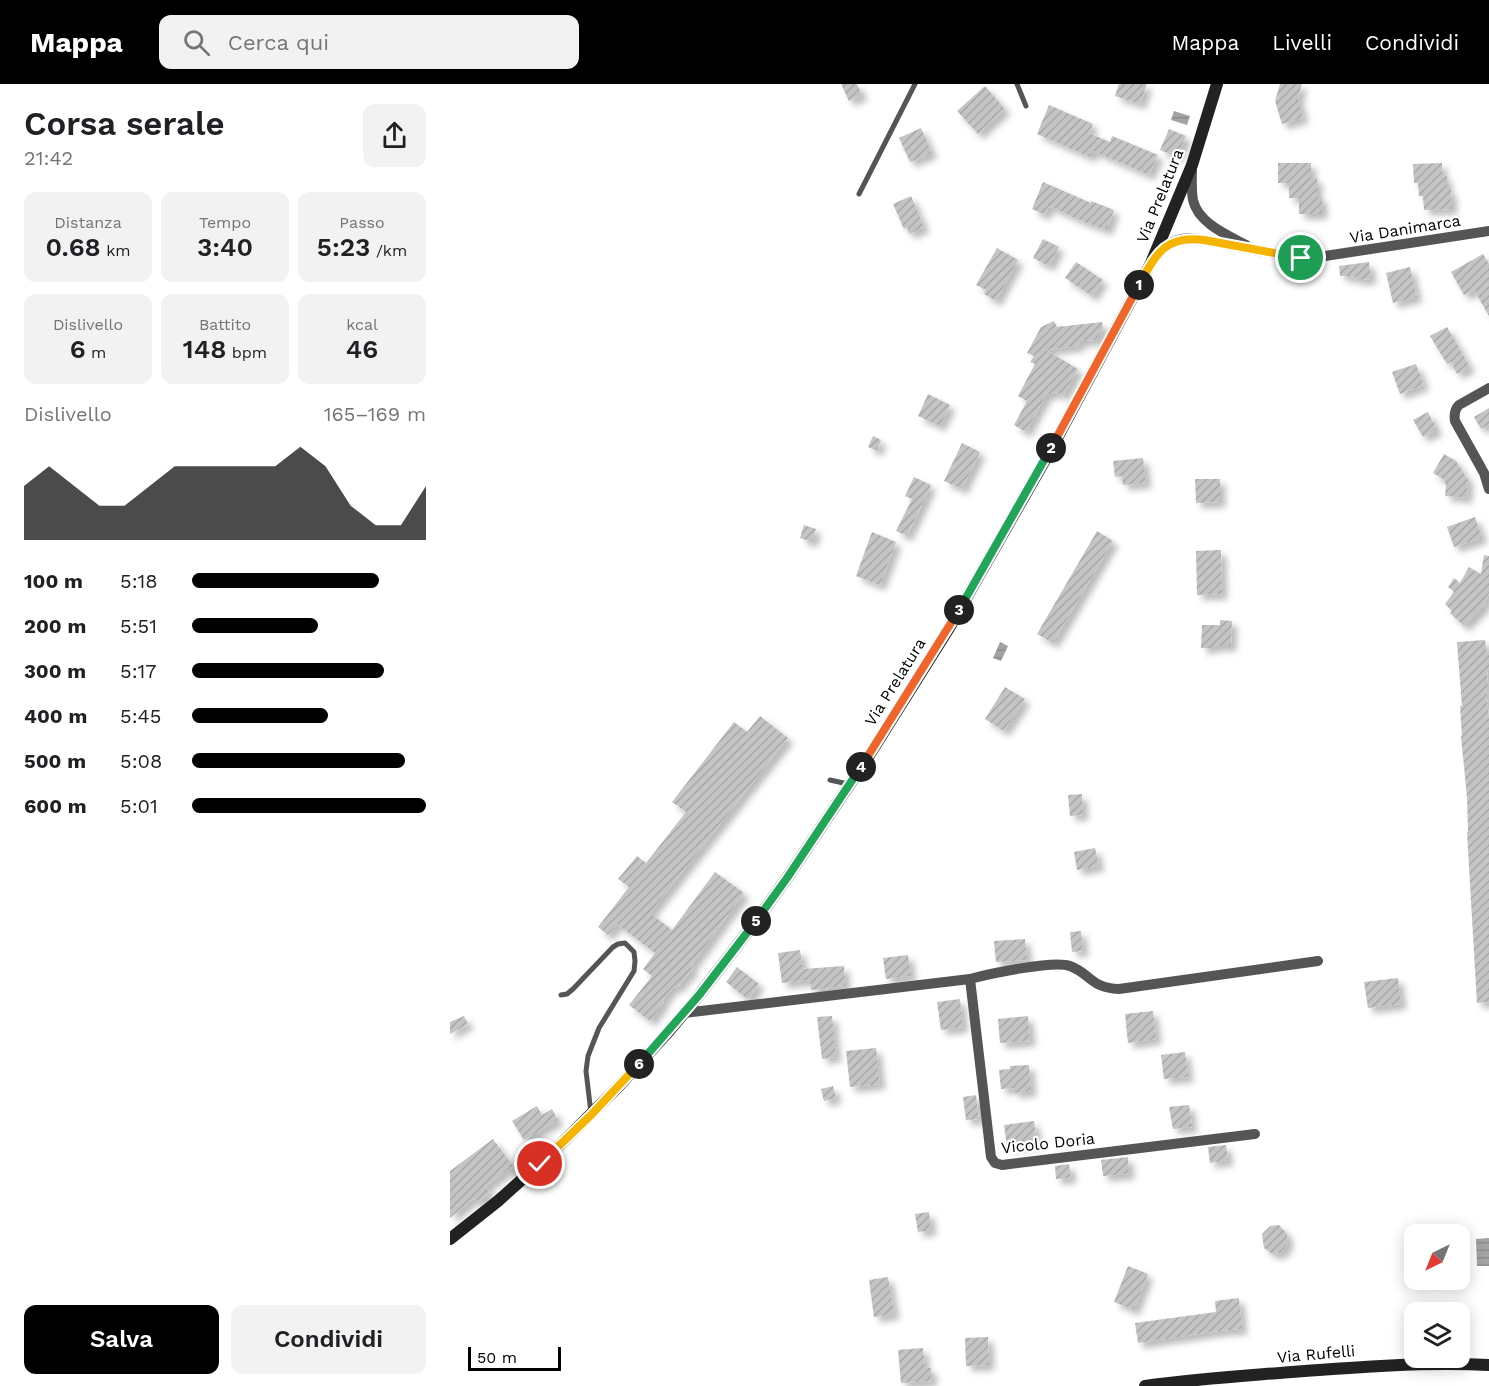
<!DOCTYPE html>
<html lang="it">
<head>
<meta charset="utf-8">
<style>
  :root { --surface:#fff; --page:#f2f2f2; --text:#202124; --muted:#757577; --accent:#000 }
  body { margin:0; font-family:"Work Sans",sans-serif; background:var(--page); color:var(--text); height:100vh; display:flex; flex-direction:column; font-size:22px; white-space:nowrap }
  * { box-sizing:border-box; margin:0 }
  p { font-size:20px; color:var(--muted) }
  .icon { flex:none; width:33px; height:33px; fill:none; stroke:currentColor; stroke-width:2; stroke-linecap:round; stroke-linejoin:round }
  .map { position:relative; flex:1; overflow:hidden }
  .side { display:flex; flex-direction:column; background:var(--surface); width:450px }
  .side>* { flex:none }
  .needle { width:39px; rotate:223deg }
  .tools { position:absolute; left:954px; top:1140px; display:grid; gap:12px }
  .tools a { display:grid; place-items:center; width:66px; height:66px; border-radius:12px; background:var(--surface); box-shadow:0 3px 15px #0003; font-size:30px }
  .scale { position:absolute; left:18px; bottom:15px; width:93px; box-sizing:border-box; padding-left:6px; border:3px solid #000; border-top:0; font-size:16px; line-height:21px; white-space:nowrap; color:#000; -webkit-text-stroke:4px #fff; paint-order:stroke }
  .pin { position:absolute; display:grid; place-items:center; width:51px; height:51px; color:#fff; margin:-26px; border:3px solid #fff; border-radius:50%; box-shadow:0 2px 6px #0007 }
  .km { position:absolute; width:30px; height:30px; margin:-15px; border-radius:50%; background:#222; color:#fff; font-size:16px; line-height:30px; text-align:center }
  .round { display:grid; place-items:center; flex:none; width:63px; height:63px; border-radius:12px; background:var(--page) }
  .head { display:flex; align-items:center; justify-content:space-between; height:102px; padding:0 24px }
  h1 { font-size:33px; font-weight:600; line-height:45px }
  .metrics { display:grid; grid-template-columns:repeat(3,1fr); gap:9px; height:102px; padding:6px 24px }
  .metrics div { display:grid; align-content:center; border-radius:12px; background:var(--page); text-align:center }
  .metrics b { font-size:26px; font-weight:600 }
  .metrics small { font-size:16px; font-weight:400 }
  .metrics p { font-size:16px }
  .chart { height:168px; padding:12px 24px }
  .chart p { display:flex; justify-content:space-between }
  .chart svg { width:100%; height:108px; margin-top:6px; fill:var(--accent); opacity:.7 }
  .primary-button { display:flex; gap:12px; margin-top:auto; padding:12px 24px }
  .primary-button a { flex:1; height:69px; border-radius:12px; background:var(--accent); color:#fff; font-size:24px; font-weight:600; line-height:69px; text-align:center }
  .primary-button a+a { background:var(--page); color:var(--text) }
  ul { padding:0 24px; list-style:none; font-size:20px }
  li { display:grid; grid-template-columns:96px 72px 1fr; align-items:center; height:45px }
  li i { height:15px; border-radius:8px; background:var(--accent) }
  header { display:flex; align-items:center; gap:36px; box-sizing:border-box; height:84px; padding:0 30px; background:var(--accent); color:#fff }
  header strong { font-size:28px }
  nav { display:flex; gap:33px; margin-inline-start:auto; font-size:21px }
  .search { width:420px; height:54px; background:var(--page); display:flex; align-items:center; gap:15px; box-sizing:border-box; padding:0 21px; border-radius:12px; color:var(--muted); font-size:22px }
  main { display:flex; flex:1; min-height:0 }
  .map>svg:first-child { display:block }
</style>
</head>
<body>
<header>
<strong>Mappa</strong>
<div class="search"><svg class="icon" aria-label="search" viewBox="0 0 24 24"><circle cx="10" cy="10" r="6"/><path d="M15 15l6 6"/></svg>Cerca qui</div>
<nav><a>Mappa</a><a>Livelli</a><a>Condividi</a></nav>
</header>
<main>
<section class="side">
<div class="head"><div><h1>Corsa serale</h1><p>21:42</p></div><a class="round"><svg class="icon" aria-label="share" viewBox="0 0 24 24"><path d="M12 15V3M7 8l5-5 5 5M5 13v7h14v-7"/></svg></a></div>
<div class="metrics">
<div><p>Distanza</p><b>0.68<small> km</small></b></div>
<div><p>Tempo</p><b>3:40</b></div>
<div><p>Passo</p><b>5:23<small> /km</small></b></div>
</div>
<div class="metrics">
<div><p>Dislivello</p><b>6<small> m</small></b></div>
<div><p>Battito</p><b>148<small> bpm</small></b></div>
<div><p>kcal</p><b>46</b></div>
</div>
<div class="chart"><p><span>Dislivello</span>165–169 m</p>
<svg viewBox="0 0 160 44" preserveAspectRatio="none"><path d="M0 44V22L10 14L20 22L30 30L40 30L50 22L60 14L70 14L80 14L90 14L100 14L110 6L120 14L130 30L140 38L150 38L160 22V44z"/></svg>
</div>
<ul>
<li><b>100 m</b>5:18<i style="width:80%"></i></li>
<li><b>200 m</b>5:51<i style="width:54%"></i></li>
<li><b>300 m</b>5:17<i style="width:82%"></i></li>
<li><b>400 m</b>5:45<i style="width:58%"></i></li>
<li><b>500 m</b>5:08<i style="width:91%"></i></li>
<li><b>600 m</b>5:01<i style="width:100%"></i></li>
</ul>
<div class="primary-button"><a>Salva</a><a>Condividi</a></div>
</section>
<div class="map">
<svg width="1039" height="1302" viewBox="0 0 1039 1302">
  <defs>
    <pattern id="water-rules" width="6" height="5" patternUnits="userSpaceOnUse" patternTransform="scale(1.5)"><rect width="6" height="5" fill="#a3a3a3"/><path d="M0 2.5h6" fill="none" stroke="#8b8b8b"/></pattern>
    <pattern id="building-hatch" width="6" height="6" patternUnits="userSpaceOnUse" patternTransform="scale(1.5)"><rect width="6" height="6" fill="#c4c4c4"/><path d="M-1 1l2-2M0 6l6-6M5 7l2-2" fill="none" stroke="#a7a7a7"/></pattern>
    <filter id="shadow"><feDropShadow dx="5.5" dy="5.5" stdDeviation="3" flood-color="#0004"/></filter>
  </defs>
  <rect width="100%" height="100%" fill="#fff"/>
  <!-- water -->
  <g fill="url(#water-rules)">
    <path d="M 724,27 L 740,32 L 737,41 L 721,36 Z"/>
    <path d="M 550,558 L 558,562 L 551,577 L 543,574 Z"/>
    <path d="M 1039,1154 L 1039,1182 L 1027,1182 L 1026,1155 Z"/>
  </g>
  <!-- building -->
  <g fill="url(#building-hatch)" filter="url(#shadow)">
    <path d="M 391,0 L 407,0 L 412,11 L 399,17 Z"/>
    <path d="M 669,0 L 697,0 L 690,20 L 665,12 Z"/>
    <path d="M 830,0 L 852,0 L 848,13 L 853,34 L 832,40 L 825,17 Z"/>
    <path d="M 535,2 L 555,25 L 528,50 L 507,27 Z"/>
    <path d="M 599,21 L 643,40 L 639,49 L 660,58 L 662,52 L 708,71 L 699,91 L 643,67 L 640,73 L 587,50 Z"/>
    <path d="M 471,44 L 482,69 L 460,78 L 449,54 Z"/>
    <path d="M 719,45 L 736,52 L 727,73 L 710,66 Z"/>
    <path d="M 828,79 L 861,79 L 861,94 L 867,94 L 867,113 L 872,113 L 872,130 L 849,130 L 849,114 L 839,114 L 839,99 L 828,99 Z"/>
    <path d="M 992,79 L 992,93 L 997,92 L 997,105 L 1001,105 L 1002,125 L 974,126 L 973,112 L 969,112 L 968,99 L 964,99 L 963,80 Z"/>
    <path d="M 593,98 L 641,119 L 641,117 L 664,126 L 657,146 L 634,138 L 599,122 L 595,131 L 582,125 Z"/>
    <path d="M 461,112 L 474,143 L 459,150 L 457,143 L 454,145 L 443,120 Z"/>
    <path d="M 593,155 L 609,163 L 599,182 L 583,174 Z"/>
    <path d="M 547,164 L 568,176 L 546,217 L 534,210 L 536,206 L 526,201 Z"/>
    <path d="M 1033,170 L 1039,180 L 1039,232 L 1024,206 L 1014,211 L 1001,188 Z"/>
    <path d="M 626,178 L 653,196 L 642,212 L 615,194 Z"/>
    <path d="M 919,178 L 921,195 L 907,196 L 906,193 L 898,194 L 898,192 L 890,192 L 889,182 Z"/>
    <path d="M 960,183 L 967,213 L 943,219 L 936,189 Z"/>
    <path d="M 604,237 L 607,243 L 652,238 L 653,245 L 646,256 L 630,257 L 629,262 L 596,266 L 628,285 L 613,312 L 606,308 L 596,311 L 576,348 L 564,341 L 577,317 L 568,312 L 585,280 L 580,278 L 584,272 L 577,269 L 591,243 Z"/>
    <path d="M 997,243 L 1020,283 L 1007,290 L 1001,278 L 997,280 L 980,252 Z"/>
    <path d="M 966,280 L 974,301 L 950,310 L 942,288 Z"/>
    <path d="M 478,310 L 500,321 L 490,342 L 468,332 Z"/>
    <path d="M 1039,324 L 1039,340 L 1031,345 L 1024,333 Z"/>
    <path d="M 978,328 L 987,346 L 973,353 L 963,336 Z"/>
    <path d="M 423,352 L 431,356 L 427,367 L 418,363 Z"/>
    <path d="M 512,359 L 530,368 L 512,405 L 494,397 Z"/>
    <path d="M 994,370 L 1006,377 L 1018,396 L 1017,414 L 995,412 L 996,401 L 993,395 L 983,389 Z"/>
    <path d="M 693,374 L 696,399 L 673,401 L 672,392 L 665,393 L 663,377 Z"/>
    <path d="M 464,393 L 481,401 L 457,452 L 446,447 L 462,415 L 455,412 Z"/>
    <path d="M 745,395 L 770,395 L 770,418 L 746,419 Z"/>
    <path d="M 1025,433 L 1032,454 L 1004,463 L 997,443 Z"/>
    <path d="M 354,441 L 366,445 L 362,458 L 350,454 Z"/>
    <path d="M 647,447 L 663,457 L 603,559 L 587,550 Z"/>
    <path d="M 422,448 L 446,458 L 430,501 L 406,492 Z"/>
    <path d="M 771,466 L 772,510 L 747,511 L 746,467 Z"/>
    <path d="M 1034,471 L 1039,472 L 1039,509 L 1033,523 L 1014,542 L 1000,529 L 1002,527 L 995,520 L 1004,508 L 998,503 L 1004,494 L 1010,499 L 1019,483 L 1031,490 Z"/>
    <path d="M 770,536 L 782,537 L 781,562 L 762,562 L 762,564 L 751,564 L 752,541 L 770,541 Z"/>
    <path d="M 1035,556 L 1037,570 L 1039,570 L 1039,587 L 1037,587 L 1038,603 L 1036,603 L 1039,636 L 1039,918 L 1027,919 L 1017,748 L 1018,748 L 1017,713 L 1011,652 L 1012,652 L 1010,622 L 1012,622 L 1007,558 Z"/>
    <path d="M 555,603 L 575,615 L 554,647 L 535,635 Z"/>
    <path d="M 310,632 L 338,654 L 200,829 L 222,846 L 265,788 L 294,809 L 241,882 L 243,885 L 227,904 L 224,902 L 212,917 L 214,918 L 200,937 L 179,921 L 202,892 L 193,885 L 205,869 L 167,840 L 158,851 L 148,843 L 179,803 L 168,795 L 187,772 L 196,779 L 236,728 L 222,718 L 284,638 L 297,648 Z"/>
    <path d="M 632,710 L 633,731 L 620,732 L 618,711 Z"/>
    <path d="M 645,764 L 649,782 L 627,786 L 624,768 Z"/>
    <path d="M 631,847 L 633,867 L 622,868 L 620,848 Z"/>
    <path d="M 575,855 L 577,876 L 546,878 L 544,857 Z"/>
    <path d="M 350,866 L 353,885 L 394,882 L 395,902 L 361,906 L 360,896 L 332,899 L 328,869 Z"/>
    <path d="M 458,871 L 461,892 L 436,895 L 433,874 Z"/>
    <path d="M 287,883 L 309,900 L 299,914 L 296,914 L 276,898 Z"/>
    <path d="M 948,894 L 951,920 L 918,924 L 914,898 Z"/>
    <path d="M 510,915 L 513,943 L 491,946 L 487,918 Z"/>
    <path d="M 703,927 L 706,955 L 678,959 L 675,930 Z"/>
    <path d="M 14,932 L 18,940 L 0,950 L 0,938 Z"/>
    <path d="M 382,932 L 386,973 L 372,975 L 367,933 Z"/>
    <path d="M 578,932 L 580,957 L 550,959 L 548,935 Z"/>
    <path d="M 426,964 L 430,1000 L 400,1003 L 396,967 Z"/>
    <path d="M 735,968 L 738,993 L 714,995 L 711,971 Z"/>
    <path d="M 579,981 L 581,1007 L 564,1009 L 564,1004 L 551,1005 L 549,986 L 560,985 L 560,982 Z"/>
    <path d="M 383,1002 L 386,1014 L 374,1017 L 371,1005 Z"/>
    <path d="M 526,1011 L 529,1035 L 516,1036 L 513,1013 Z"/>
    <path d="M 739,1021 L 742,1043 L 723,1045 L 719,1023 Z"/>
    <path d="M 87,1022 L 92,1031 L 102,1025 L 108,1036 L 74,1056 L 62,1037 Z"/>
    <path d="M 584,1037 L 587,1059 L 557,1063 L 554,1041 Z"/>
    <path d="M 43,1055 L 63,1082 L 35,1103 L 40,1108 L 28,1118 L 24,1114 L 0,1134 L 0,1087 Z"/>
    <path d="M 776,1061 L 778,1076 L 760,1079 L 758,1063 Z"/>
    <path d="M 678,1073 L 679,1090 L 653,1092 L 651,1076 Z"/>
    <path d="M 619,1080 L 621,1094 L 606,1095 L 605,1082 Z"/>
    <path d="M 479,1128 L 481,1146 L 468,1148 L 465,1130 Z"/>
    <path d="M 829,1141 L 837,1150 L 838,1159 L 831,1169 L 823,1170 L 814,1164 L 812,1150 L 820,1142 Z"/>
    <path d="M 678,1182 L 698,1190 L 684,1226 L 664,1218 Z"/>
    <path d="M 438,1193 L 444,1230 L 424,1233 L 419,1196 Z"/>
    <path d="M 789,1214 L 792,1245 L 768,1247 L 688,1259 L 685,1239 L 766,1228 L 765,1217 Z"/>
    <path d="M 538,1253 L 539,1281 L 516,1282 L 515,1254 Z"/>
    <path d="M 473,1264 L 475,1284 L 481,1284 L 482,1297 L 451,1299 L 448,1266 Z"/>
  </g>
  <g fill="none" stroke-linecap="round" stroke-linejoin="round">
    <!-- lane -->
    <g stroke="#555" stroke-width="5">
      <path d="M 567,0 L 576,22"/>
      <path d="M 409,110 L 465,0"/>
      <path d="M 380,696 L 398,700"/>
      <path d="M 111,911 L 117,910 L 123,905 L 163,863 L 168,860 L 175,859 L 184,868 L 185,877 L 184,887 L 149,944 L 138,972 L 136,987 L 141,1029"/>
    </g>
    <!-- street -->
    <g stroke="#555" stroke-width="10">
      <path d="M 742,83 C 742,93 741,105 743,116 C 748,139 777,151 796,161"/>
      <path d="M 705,174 C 712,167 718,159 727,156 C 744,151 762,158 778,161 C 806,166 834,173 862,174 L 1039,147"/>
      <path d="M 1039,304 L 1009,321 C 1004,326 1004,331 1005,337 L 1034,389 L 1039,405"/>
      <path d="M 520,895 C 538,890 604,876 620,882 C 641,890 641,904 669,905 L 868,877"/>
      <path d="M 234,929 L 520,895 L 541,1073 L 545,1079 L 552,1081 L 805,1050"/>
    </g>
    <!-- secondary -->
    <g stroke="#222" stroke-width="12">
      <path d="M 0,1155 L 48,1117 L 104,1067 L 168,1003 L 219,947 L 250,910 L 309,833 L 337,794 L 416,676 L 499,544 L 599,369 L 701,179 L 742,81 L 767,0"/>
      <path d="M 695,1302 C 744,1295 793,1292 842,1288 C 907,1283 973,1278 1039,1281"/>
    </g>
  </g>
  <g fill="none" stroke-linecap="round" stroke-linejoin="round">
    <defs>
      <path id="split-1" d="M 689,201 C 706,170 715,151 754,156 L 851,174"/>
      <path id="split-2" d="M 601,364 L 689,201"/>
      <path id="split-3" d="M 509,526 L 601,364"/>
      <path id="split-4" d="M 411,683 L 509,526"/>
      <path id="split-5" d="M 306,837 L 337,794 L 411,683"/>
      <path id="split-6" d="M 189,980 L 250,910 L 306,837"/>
      <path id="split-7" d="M 90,1080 L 141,1031 L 189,980"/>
    </defs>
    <!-- split-1 casing -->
    <use href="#split-1" stroke="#fff" stroke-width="12"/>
    <!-- split-2 casing -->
    <use href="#split-2" stroke="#fff" stroke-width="12"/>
    <!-- split-3 casing -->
    <use href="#split-3" stroke="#fff" stroke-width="12"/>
    <!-- split-4 casing -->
    <use href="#split-4" stroke="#fff" stroke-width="12"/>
    <!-- split-5 casing -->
    <use href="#split-5" stroke="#fff" stroke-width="12"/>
    <!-- split-6 casing -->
    <use href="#split-6" stroke="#fff" stroke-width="12"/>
    <!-- split-7 casing -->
    <use href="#split-7" stroke="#fff" stroke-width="12"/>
    <!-- split-1 -->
    <use href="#split-1" stroke="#f5b400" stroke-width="8"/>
    <!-- split-2 -->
    <use href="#split-2" stroke="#f0652b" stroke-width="8"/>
    <!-- split-3 -->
    <use href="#split-3" stroke="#22a559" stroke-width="8"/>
    <!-- split-4 -->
    <use href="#split-4" stroke="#f0652b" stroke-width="8"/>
    <!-- split-5 -->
    <use href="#split-5" stroke="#22a559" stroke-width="8"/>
    <!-- split-6 -->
    <use href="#split-6" stroke="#22a559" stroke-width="8"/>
    <!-- split-7 -->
    <use href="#split-7" stroke="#f5b400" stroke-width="8"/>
  </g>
  <g text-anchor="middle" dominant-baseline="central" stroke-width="4.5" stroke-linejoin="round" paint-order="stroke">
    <!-- street labels -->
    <g font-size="16" fill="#000" stroke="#fff">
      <text transform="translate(710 112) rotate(-68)">Via Prelatura</text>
      <text transform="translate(955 145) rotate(-9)">Via Danimarca</text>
      <text transform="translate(445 598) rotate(-58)">Via Prelatura</text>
      <text transform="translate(598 1059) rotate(-6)">Vicolo Doria</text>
      <text transform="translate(866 1270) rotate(-5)">Via Rufelli</text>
    </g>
  </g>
</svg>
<div class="tools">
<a><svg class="needle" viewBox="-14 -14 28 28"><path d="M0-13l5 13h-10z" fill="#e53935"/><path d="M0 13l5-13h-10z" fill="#757577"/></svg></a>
<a><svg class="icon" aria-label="layers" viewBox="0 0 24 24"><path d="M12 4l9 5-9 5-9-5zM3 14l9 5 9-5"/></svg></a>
</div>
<div class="scale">50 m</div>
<div class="pin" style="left:851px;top:174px;background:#1e9e55"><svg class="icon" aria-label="arrive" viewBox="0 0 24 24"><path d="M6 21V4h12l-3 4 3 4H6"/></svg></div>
<div class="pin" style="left:90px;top:1080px;background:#d93025"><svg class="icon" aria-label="check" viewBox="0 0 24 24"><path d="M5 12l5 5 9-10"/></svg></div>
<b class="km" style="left:689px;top:201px">1</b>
<b class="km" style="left:601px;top:364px">2</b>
<b class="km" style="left:509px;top:526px">3</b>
<b class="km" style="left:411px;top:683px">4</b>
<b class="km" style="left:306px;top:837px">5</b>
<b class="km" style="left:189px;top:980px">6</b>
</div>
</main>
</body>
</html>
